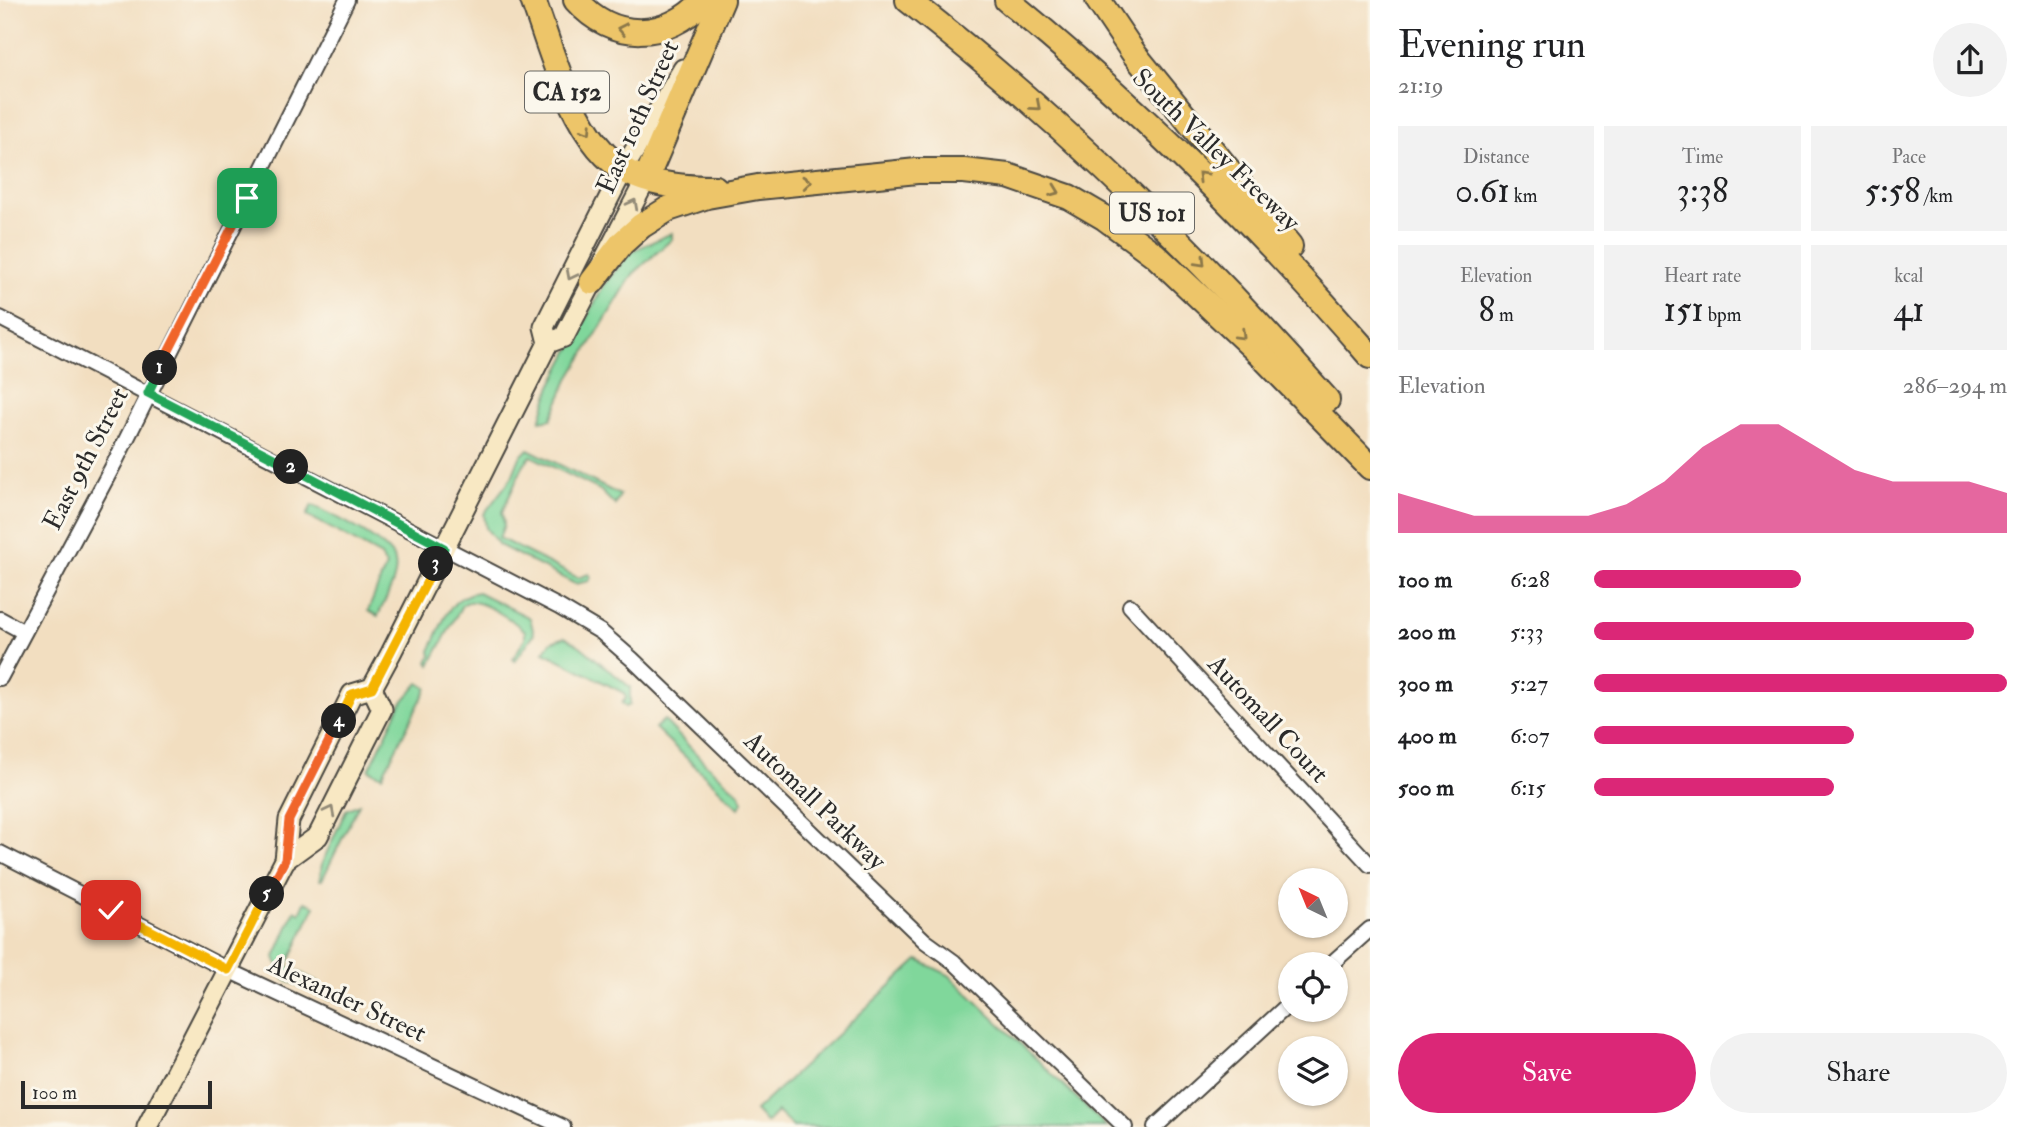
<!DOCTYPE html>
<html lang="en">
<head>
<meta charset="utf-8">
<style>
  :root { --surface:#fff; --page:#f2f2f2; --text:#202124; --muted:#757577; --accent:#db2777 }
  body { margin:0; font-family:"IM FELL Double Pica",serif; background:var(--page); color:var(--text); height:100vh; display:flex; flex-direction:column; font-size:26px; white-space:nowrap }
  * { box-sizing:border-box; margin:0 }
  p { font-size:23px; color:var(--muted) }
  .icon { flex:none; width:38px; height:38px; fill:none; stroke:currentColor; stroke-width:2; stroke-linecap:round; stroke-linejoin:round }
  .map { position:relative; flex:1; overflow:hidden }
  .side { display:flex; flex-direction:column; background:var(--surface); width:665px }
  .side>* { flex:none }
  .needle { width:46px; rotate:317deg }
  .controls { position:absolute; left:1278px; top:868px; display:grid; gap:14px }
  .controls a { display:grid; place-items:center; width:70px; height:70px; border-radius:50%; background:var(--surface); box-shadow:0 2px 5px #0004; font-size:35px }
  .scale { position:absolute; left:21px; bottom:18px; width:191px; box-sizing:border-box; padding-left:7px; border:4px solid #2b2b2b; border-top:0; font-size:19px; line-height:24px; white-space:nowrap; color:#2b2b2b; -webkit-text-stroke:5px #fbf7ec; paint-order:stroke }
  .pin { position:absolute; display:grid; place-items:center; width:60px; height:60px; color:#fff; margin:-30px; border-radius:14px; box-shadow:0 4px 10px #0006 }
  .km { position:absolute; width:35px; height:35px; margin:-18px; border-radius:50%; background:#222; color:#fff; font-size:19px; line-height:35px; text-align:center }
  .round { display:grid; place-items:center; flex:none; width:74px; height:74px; border-radius:37px; background:var(--page) }
  .summary { display:flex; align-items:center; justify-content:space-between; height:119px; padding:0 28px }
  h1 { font-size:38px; font-weight:600; line-height:52px }
  .stats { display:grid; grid-template-columns:repeat(3,1fr); gap:10px; height:119px; padding:7px 28px }
  .stats div { display:grid; align-content:center; border-radius:0px; background:var(--page); text-align:center }
  .stats b { font-size:35px; font-weight:600 }
  .stats small { font-size:19px; font-weight:400 }
  .stats p { font-size:19px }
  .chart { height:196px; padding:14px 28px }
  .chart p { display:flex; justify-content:space-between }
  .chart svg { width:100%; height:126px; margin-top:7px; fill:var(--accent); opacity:.7 }
  .button { display:flex; gap:14px; margin-top:auto; padding:14px 28px }
  .button a { flex:1; height:80px; border-radius:42px; background:var(--accent); color:#fff; font-size:28px; font-weight:600; line-height:80px; text-align:center }
  .button a+a { background:var(--page); color:var(--text) }
  ul { padding:0 28px; list-style:none; font-size:23px }
  li { display:grid; grid-template-columns:112px 84px 1fr; align-items:center; height:52px }
  li i { height:18px; border-radius:9px; background:var(--accent) }
  main { display:flex; flex:1; min-height:0 }
  .map>svg:first-child { display:block }
</style>
</head>
<body>
<main>
<div class="map">
<svg width="1370" height="1127" viewBox="0 0 1370 1127">
  <rect width="100%" height="100%" fill="#fbf7ec"/>
  <filter id="ink" filterUnits="userSpaceOnUse"><feTurbulence type="fractalNoise" baseFrequency=".0143" numOctaves="2"/><feDisplacementMap in="SourceGraphic" scale="14" xChannelSelector="R" yChannelSelector="G"/><feConvolveMatrix kernelMatrix="1 2 1 2 8 2 1 2 1" color-interpolation-filters="sRGB"/></filter>
  <filter id="wash" filterUnits="userSpaceOnUse"><feTurbulence type="fractalNoise" baseFrequency=".00686" numOctaves="4" result="noise"/><feDisplacementMap in="SourceGraphic" scale="28" xChannelSelector="R" yChannelSelector="G"/><feGaussianBlur stdDeviation="1.57" result="paint"/><feColorMatrix in="noise" values="0 0 0 0 0 0 0 0 0 0 0 0 0 0 0 0 0 1.4 0 .05"/><feComposite in="paint" operator="in"/></filter>
  <g filter="url(#wash)">
    <rect width="100%" height="100%" fill="#f2dec0"/>
    <!-- green -->
    <g fill="#80d79b" stroke="#568163" stroke-width="2">
      <path d="M 672,233 L 672,239 L 633,274 L 567,382 L 551,419 L 540,421 L 551,386 L 605,283 L 632,251 Z"/>
      <path d="M 528,449 L 620,495 L 615,505 L 600,490 L 531,456 L 524,464 L 502,512 L 504,525 L 499,538 L 578,578 L 589,574 L 591,577 L 589,581 L 575,584 L 499,545 L 486,528 L 484,514 L 512,477 L 520,457 Z"/>
      <path d="M 312,505 C 331,514 386,540 394,559 C 401,575 384,601 378,616 L 368,611 L 386,566 L 381,556 L 307,515 Z"/>
      <path d="M 478,592 L 530,618 L 534,634 L 515,661 L 513,659 L 525,638 L 525,631 C 515,622 487,603 473,602 C 468,601 466,603 462,605 L 430,665 L 428,662 L 431,656 L 430,651 C 442,626 447,596 478,592 Z"/>
      <path d="M 565,637 L 580,646 L 630,687 L 630,705 L 626,707 L 622,703 L 626,698 L 624,693 L 544,652 L 551,642 Z"/>
      <path d="M 419,683 L 427,688 L 382,776 L 369,770 L 400,705 Z"/>
      <path d="M 664,720 L 705,763 L 739,793 L 743,802 L 739,808 L 655,728 Z"/>
      <path d="M 359,804 L 322,880 L 320,880 L 322,863 L 346,810 Z"/>
      <path d="M 305,902 L 315,906 L 287,966 L 318,982 L 318,986 L 333,994 L 331,1000 L 286,980 L 282,976 L 275,957 L 295,910 L 300,913 Z"/>
      <path d="M 918,960 L 949,975 L 1107,1127 L 793,1127 L 777,1112 L 766,1123 L 755,1111 Z"/>
    </g>
  </g>
  <g filter="url(#ink)">
    <g fill="none" stroke-linecap="round" stroke-linejoin="round">
      <defs>
        <g id="street">
          <path d="M 0,318 L 559,607 L 601,632 L 632,659 L 925,941 L 954,962 L 1125,1127"/>
          <path d="M 1130,606 L 1370,865"/>
          <path d="M 0,619 L 24,632"/>
          <path d="M 0,678 L 114,464 L 347,0"/>
          <path d="M 0,853 L 228,970 L 563,1127"/>
          <path d="M 1331,964 L 1370,929"/>
          <path d="M 1155,1127 L 1290,1003"/>
        </g>
        <g id="secondary">
          <path d="M 548,343 L 564,337 L 646,179"/>
          <path d="M 285,860 L 318,836 L 382,709 L 372,688"/>
          <path d="M 147,1127 L 285,860 L 289,820 L 352,694 L 372,688 L 391,653 L 548,343 L 544,327 L 623,170 L 683,69"/>
        </g>
        <g id="highway">
          <path d="M 533,0 C 553,54 577,153 636,176 C 660,186 689,188 715,188"/>
          <path d="M 576,0 C 613,42 666,41 704,0"/>
          <path d="M 908,0 C 1061,119 1199,254 1327,400"/>
          <path d="M 1007,0 C 1139,108 1259,227 1370,356"/>
          <path d="M 1098,0 L 1135,55 L 1290,246"/>
          <path d="M 646,179 L 722,0"/>
          <path d="M 592,282 L 622,243 L 641,226 L 668,209 L 707,196 L 758,187 L 917,171 L 964,171 L 1008,176 L 1069,197 L 1105,218 L 1155,255 L 1258,352 L 1370,467"/>
        </g>
      </defs>
      <!-- street casing -->
      <use href="#street" stroke="#494641" stroke-width="18"/>
      <!-- secondary casing -->
      <use href="#secondary" stroke="#494641" stroke-width="23"/>
      <!-- highway casing -->
      <use href="#highway" stroke="#494641" stroke-width="28"/>
      <!-- street -->
      <use href="#street" stroke="#fff" stroke-width="14"/>
      <!-- secondary -->
      <use href="#secondary" stroke="#f8e8c3" stroke-width="19"/>
      <!-- highway -->
      <use href="#highway" stroke="#edc569" stroke-width="24"/>
    </g>
    <!-- one-way arrows -->
    <defs><path id="oneway-chevron" d="M-2-3.5L2.5 0L-2 3.5" fill="none" stroke-width="1.6" stroke-linecap="round" stroke-linejoin="round" transform="scale(1.75)"/></defs>
    <g stroke="#8c784a">
      <use href="#oneway-chevron" transform="translate(622 29) rotate(-169)"/>
      <use href="#oneway-chevron" transform="translate(1036 106) rotate(41)"/>
      <use href="#oneway-chevron" transform="translate(587 130) rotate(57)"/>
      <use href="#oneway-chevron" transform="translate(1202 176) rotate(-135)"/>
      <use href="#oneway-chevron" transform="translate(807 182) rotate(-6)"/>
      <use href="#oneway-chevron" transform="translate(1055 191) rotate(21)"/>
      <use href="#oneway-chevron" transform="translate(1201 262) rotate(46)"/>
      <use href="#oneway-chevron" transform="translate(1241 335) rotate(44)"/>
    </g>
    <g stroke="#928a77">
      <use href="#oneway-chevron" transform="translate(633 204) rotate(-62)"/>
      <use href="#oneway-chevron" transform="translate(571 275) rotate(117)"/>
      <use href="#oneway-chevron" transform="translate(330 811) rotate(-63)"/>
    </g>
  </g>
  <g fill="none" stroke-linecap="round" stroke-linejoin="round" filter="url(#ink)">
    <defs>
      <path id="split-1" d="M 160,368 L 247,198"/>
      <path id="split-2" d="M 160,368 L 148,393 L 291,467"/>
      <path id="split-3" d="M 291,467 L 444,548 L 436,564"/>
      <path id="split-4" d="M 339,721 L 352,694 L 372,688 L 436,564"/>
      <path id="split-5" d="M 267,894 L 285,860 L 289,820 L 339,721"/>
      <path id="split-6" d="M 111,910 L 228,970 L 267,894"/>
    </defs>
    <!-- split-1 casing -->
    <use href="#split-1" stroke="#fff" stroke-width="14"/>
    <!-- split-2 casing -->
    <use href="#split-2" stroke="#fff" stroke-width="14"/>
    <!-- split-3 casing -->
    <use href="#split-3" stroke="#fff" stroke-width="14"/>
    <!-- split-4 casing -->
    <use href="#split-4" stroke="#fff" stroke-width="14"/>
    <!-- split-5 casing -->
    <use href="#split-5" stroke="#fff" stroke-width="14"/>
    <!-- split-6 casing -->
    <use href="#split-6" stroke="#fff" stroke-width="14"/>
    <!-- split-1 -->
    <use href="#split-1" stroke="#f0652b" stroke-width="9"/>
    <!-- split-2 -->
    <use href="#split-2" stroke="#22a559" stroke-width="9"/>
    <!-- split-3 -->
    <use href="#split-3" stroke="#22a559" stroke-width="9"/>
    <!-- split-4 -->
    <use href="#split-4" stroke="#f5b400" stroke-width="9"/>
    <!-- split-5 -->
    <use href="#split-5" stroke="#f0652b" stroke-width="9"/>
    <!-- split-6 -->
    <use href="#split-6" stroke="#f5b400" stroke-width="9"/>
  </g>
  <g text-anchor="middle" dominant-baseline="central" stroke-width="6" stroke-linejoin="round" paint-order="stroke">
    <!-- shield labels -->
    <g fill="#fbf7ec" stroke="#696865" stroke-width="2">
      <rect x="525" y="71.5" width="84" height="41" rx="5"/>
      <rect x="1110" y="192.5" width="84" height="41" rx="5"/>
    </g>
    <g font-size="24" font-weight="bold" fill="#2b2b2b">
      <text x="567" y="92">CA 152</text>
      <text x="1152" y="213">US 101</text>
    </g>
    <!-- street labels -->
    <g font-size="26" fill="#2b2b2b" stroke="#fbf7ec">
      <text transform="translate(638 117) rotate(-66)">East 10th Street</text>
      <text transform="translate(1216 150) rotate(44)">South Valley Freeway</text>
      <text transform="translate(86 459) rotate(-63)">East 9th Street</text>
      <text transform="translate(1268 719) rotate(47)">Automall Court</text>
      <text transform="translate(815 801) rotate(44)">Automall Parkway</text>
      <text transform="translate(347 999) rotate(25)">Alexander Street</text>
    </g>
  </g>
</svg>
<div class="controls">
<a><svg class="needle" viewBox="-14 -14 28 28"><path d="M0-13l5 13h-10z" fill="#e53935"/><path d="M0 13l5-13h-10z" fill="#757577"/></svg></a>
<a><svg class="icon" aria-label="locate" viewBox="0 0 24 24"><circle cx="12" cy="12" r="6"/><path d="M12 2v4M12 18v4M2 12h4M18 12h4"/></svg></a>
<a><svg class="icon" aria-label="layers" viewBox="0 0 24 24"><path d="M12 4l9 5-9 5-9-5zM3 14l9 5 9-5"/></svg></a>
</div>
<div class="scale">100 m</div>
<div class="pin" style="left:247px;top:198px;background:#1e9e55"><svg class="icon" aria-label="arrive" viewBox="0 0 24 24"><path d="M6 21V4h12l-3 4 3 4H6"/></svg></div>
<div class="pin" style="left:111px;top:910px;background:#d93025"><svg class="icon" aria-label="check" viewBox="0 0 24 24"><path d="M5 12l5 5 9-10"/></svg></div>
<b class="km" style="left:160px;top:368px">1</b>
<b class="km" style="left:291px;top:467px">2</b>
<b class="km" style="left:436px;top:564px">3</b>
<b class="km" style="left:339px;top:721px">4</b>
<b class="km" style="left:267px;top:894px">5</b>
</div>
<section class="side">
<div class="summary"><div><h1>Evening run</h1><p>21:19</p></div><a class="round"><svg class="icon" aria-label="share" viewBox="0 0 24 24"><path d="M12 15V3M7 8l5-5 5 5M5 13v7h14v-7"/></svg></a></div>
<div class="stats">
<div><p>Distance</p><b>0.61<small> km</small></b></div>
<div><p>Time</p><b>3:38</b></div>
<div><p>Pace</p><b>5:58<small> /km</small></b></div>
</div>
<div class="stats">
<div><p>Elevation</p><b>8<small> m</small></b></div>
<div><p>Heart rate</p><b>151<small> bpm</small></b></div>
<div><p>kcal</p><b>41</b></div>
</div>
<div class="chart"><p><span>Elevation</span>286–294 m</p>
<svg viewBox="0 0 160 44" preserveAspectRatio="none"><path d="M0 44V30L10 34L20 38L30 38L40 38L50 38L60 34L70 26L80 14L90 6L100 6L110 14L120 22L130 26L140 26L150 26L160 30V44z"/></svg>
</div>
<ul>
<li><b>100 m</b>6:28<i style="width:50%"></i></li>
<li><b>200 m</b>5:33<i style="width:92%"></i></li>
<li><b>300 m</b>5:27<i style="width:100%"></i></li>
<li><b>400 m</b>6:07<i style="width:63%"></i></li>
<li><b>500 m</b>6:15<i style="width:58%"></i></li>
</ul>
<div class="button"><a>Save</a><a>Share</a></div>
</section>
</main>
</body>
</html>
